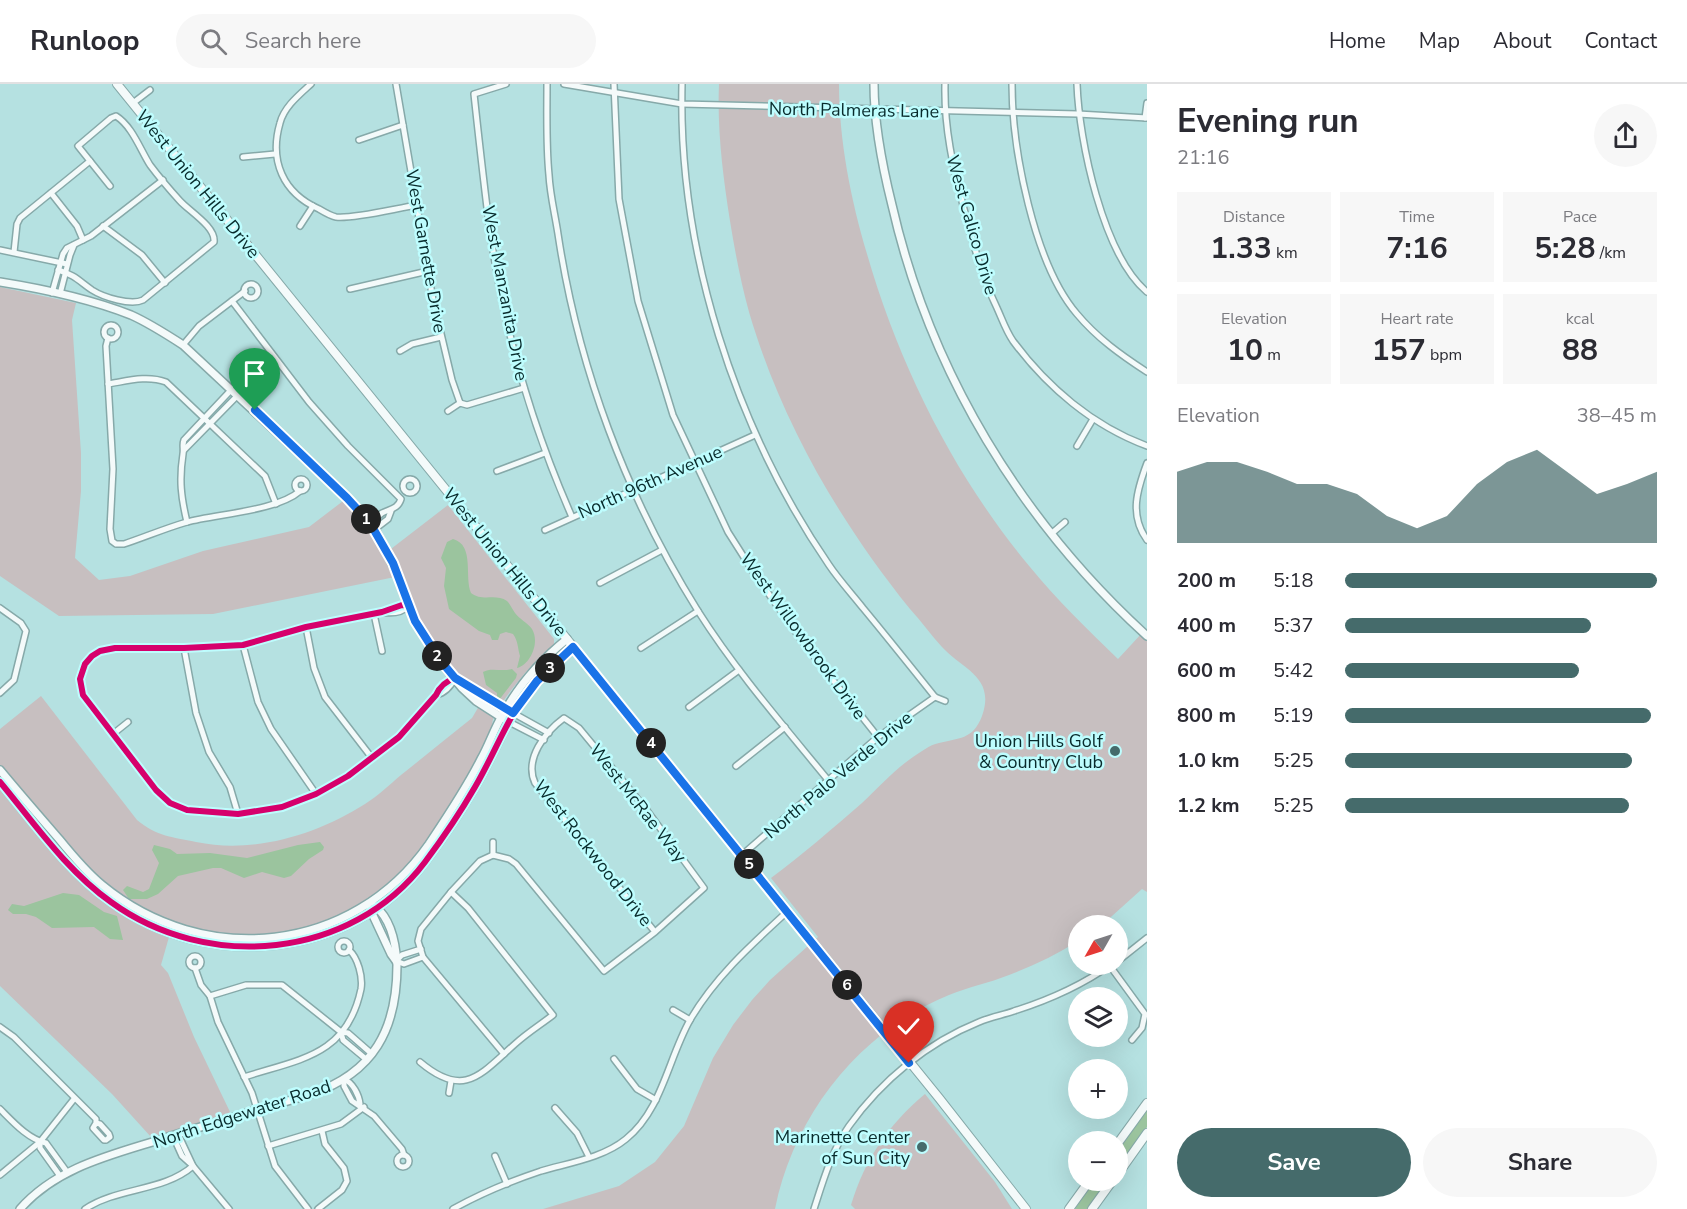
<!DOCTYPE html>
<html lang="en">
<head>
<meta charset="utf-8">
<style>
  :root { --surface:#fff; --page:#f7f7f7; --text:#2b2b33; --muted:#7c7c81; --line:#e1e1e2; --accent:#456b6b }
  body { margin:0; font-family:"Nunito Sans",sans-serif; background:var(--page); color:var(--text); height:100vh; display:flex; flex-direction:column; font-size:22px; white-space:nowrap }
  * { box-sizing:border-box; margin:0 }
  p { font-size:20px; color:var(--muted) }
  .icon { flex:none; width:33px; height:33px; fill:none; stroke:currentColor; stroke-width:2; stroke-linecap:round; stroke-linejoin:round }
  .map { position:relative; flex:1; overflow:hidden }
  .sheet { display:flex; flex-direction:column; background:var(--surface); width:540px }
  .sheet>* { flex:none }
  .needle { width:39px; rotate:231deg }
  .tools { position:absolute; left:1068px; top:831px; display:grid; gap:12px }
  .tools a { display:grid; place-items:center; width:60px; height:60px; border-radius:50%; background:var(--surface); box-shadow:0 6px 24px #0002; font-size:30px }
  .pin { position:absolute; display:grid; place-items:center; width:51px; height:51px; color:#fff; margin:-62px -26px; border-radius:50% 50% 50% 0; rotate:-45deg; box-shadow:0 0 6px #0007 }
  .pin .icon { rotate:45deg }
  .km { position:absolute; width:30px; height:30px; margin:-15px; border-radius:50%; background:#222; color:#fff; font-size:16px; line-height:30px; text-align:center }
  .round { display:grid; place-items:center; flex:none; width:63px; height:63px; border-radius:32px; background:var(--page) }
  .overview { display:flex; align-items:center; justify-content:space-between; height:102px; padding:0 30px }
  h1 { font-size:33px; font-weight:700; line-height:45px }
  .metrics { display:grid; grid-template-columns:repeat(3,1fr); gap:9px; height:102px; padding:6px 30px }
  .metrics div { display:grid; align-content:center; border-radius:0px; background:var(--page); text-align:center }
  .metrics b { font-size:30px; font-weight:700 }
  .metrics small { font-size:16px; font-weight:400 }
  .metrics p { font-size:16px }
  .chart { height:168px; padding:12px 30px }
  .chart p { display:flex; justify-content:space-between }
  .chart svg { width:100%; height:108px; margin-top:6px; fill:var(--accent); opacity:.7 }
  .primary-button { display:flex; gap:12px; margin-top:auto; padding:12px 30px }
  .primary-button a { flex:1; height:69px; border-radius:36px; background:var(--accent); color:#fff; font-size:24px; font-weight:700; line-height:69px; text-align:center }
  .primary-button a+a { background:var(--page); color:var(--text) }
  ul { padding:0 30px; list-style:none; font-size:20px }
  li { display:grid; grid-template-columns:96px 72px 1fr; align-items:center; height:45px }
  li i { height:15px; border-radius:8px; background:var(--accent) }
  header { display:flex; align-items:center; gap:36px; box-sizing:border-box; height:84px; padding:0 30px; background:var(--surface); border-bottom:2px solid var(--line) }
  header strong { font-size:28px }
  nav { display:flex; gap:33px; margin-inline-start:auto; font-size:21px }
  .search { width:420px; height:54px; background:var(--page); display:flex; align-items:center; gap:15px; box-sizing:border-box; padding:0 21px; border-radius:33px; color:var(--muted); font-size:22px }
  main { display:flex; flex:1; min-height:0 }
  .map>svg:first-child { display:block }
</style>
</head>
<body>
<header>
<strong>Runloop</strong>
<div class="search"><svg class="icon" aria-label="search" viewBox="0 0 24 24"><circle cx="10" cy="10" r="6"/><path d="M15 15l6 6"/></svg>Search here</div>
<nav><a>Home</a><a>Map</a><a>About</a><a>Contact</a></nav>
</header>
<main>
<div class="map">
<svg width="1147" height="1125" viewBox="0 0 1147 1125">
  <rect width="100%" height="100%" fill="#b5e1e1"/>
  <!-- green -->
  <g fill="#c7bfc0">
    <path d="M 719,0 L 839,0 C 839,57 851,116 867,170 C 900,284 955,393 1030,483 C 1057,516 1088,546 1118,575 L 1143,548 L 1147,552 L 1147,808 L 1142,805 L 1102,841 L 1078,842 L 1078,857 C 1056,871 1033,882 1009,891 C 989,899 968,903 949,911 C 859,948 794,1031 775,1125 L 543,1125 L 619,1102 L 655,1078 L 684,1042 L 713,974 L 733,941 L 752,916 L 770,896 L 818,853 L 771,794 C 802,771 832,745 862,719 C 878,704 894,686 913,673 C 921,668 929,661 939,659 C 958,654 973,656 982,632 C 996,593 962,585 942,563 C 931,551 921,537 910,525 C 839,437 781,337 749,228 C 741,199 735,168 730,137 C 723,92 717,46 719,0 Z"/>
    <path d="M 0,203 L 76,219 L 72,236 L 81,369 L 81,407 L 75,474 L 99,496 L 130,492 L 203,467 L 309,443 L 347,414 L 370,439 L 387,468 L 448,421 L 554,555 L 554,560 C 531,581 509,605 494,633 C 490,641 494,652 491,660 C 488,671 481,682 475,693 C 453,735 413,798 372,823 C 365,828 356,831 348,835 C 290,862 231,865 171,846 L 161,881 L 168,889 L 194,953 L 231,1030 L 151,1053 L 112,1010 L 0,902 L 0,645 L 41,612 L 137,736 C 156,752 172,753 196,758 C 254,770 316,751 365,720 C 378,712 389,701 401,691 C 425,672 448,653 472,634 L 479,622 L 445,588 L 423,558 L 395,493 L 213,530 L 59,532 L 0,492 Z"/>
    <path d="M 925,1010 L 995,1098 L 1012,1125 L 855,1125 L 851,1121 C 865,1075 888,1041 925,1010 Z"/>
  </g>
  <!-- water -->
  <g fill="#9bc49e">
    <path d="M 453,455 C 475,461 464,493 471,509 C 482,518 496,509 507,517 C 510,520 512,525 515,529 C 519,535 527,538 532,545 C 540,558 531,580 517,584 L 520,572 C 518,566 518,556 513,550 L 506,548 L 500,550 L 498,556 L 492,556 L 490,551 L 479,547 L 449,525 L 444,502 L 446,484 L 441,474 L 447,458 Z"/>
    <path d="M 512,585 L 517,590 L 516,594 L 499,616 L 497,615 L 497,609 L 486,601 L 483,588 C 491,583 502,588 512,585 Z"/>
    <path d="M 320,758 L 324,763 L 323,766 L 309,775 L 291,792 L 284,794 L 262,788 L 244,794 L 221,784 L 213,784 L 178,792 L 158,810 L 147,815 L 129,815 L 123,806 L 127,802 L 143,808 L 149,805 L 159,779 L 152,766 L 154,761 L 170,765 L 177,770 L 210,769 L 247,774 L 298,761 Z"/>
    <path d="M 63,809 L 79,811 L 104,828 L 117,832 L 123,856 L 110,855 L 94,843 L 52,844 L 36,833 L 26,830 L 13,830 L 8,826 L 12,820 L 24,822 Z"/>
    <path d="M 1147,1022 L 1147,1043 L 1118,1083 L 1118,1063 Z"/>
    <path d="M 1094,1097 L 1107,1097 L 1087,1125 L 1075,1125 Z"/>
  </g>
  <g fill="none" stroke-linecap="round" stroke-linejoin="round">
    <defs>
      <g id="minor">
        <path d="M 311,0 C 299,11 284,23 280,39 C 269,77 283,109 319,125 C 324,128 331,132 336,133 C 355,135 397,124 418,121"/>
        <path d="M 396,0 L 433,216 L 452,296 L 460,319"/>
        <path d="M 506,0 L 474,10 C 479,56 484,102 490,147 C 504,246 532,342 572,433"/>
        <path d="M 547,0 C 547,30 546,61 549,91 C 550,111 555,130 558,150 C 578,283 626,412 698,527 C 736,587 783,641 828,696"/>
        <path d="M 564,0 L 682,20 L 1078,30 L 1147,34"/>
        <path d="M 614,0 L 619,115 L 638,217 L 673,331 L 728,448 L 754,489 L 802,557 L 878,653"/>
        <path d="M 682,0 C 678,167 735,344 829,481 C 839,496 852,510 863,524 C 887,553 911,583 935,613 L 945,617"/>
        <path d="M 945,0 C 944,44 953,83 964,125 C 973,159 982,193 997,224 C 1002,235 1006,247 1013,257 C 1047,303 1093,342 1147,362"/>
        <path d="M 1012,0 C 1012,65 1034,180 1077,230 C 1097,254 1121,271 1147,288"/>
        <path d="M 1077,0 C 1079,57 1103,171 1147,208"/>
        <path d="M 133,19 L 150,6"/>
        <path d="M 1145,34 L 1147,19"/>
        <path d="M 359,56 L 403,41"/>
        <path d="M 243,73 L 275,70"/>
        <path d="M 51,109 L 77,142 L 83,156"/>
        <path d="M 103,142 L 142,171 L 165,199"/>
        <path d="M 300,142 L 313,122"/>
        <path d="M 0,166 L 67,180"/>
        <path d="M 14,168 L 17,140 L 20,134 L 90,77"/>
        <path d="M 58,186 C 75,191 79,197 92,206 C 103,213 131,222 143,216 L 214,158 C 216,143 189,127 180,117 C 170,106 159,93 150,81 C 140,65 132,42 116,32 L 111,34 L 78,62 L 110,102"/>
        <circle cx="251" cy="207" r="7"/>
        <path d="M 350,205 L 428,187"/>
        <path d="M 52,209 L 63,170 L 67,164 L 91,152 L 163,96"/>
        <path d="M 60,210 L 70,171 L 74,161"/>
        <path d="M 232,217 L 309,318 L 348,362 L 401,415 C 398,425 390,425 382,429 C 378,432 374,436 370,439"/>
        <circle cx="111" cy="248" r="7"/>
        <path d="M 108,254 L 106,262 L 113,385 L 110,445 L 112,457 L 116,460 L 124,460 C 145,453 166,444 187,438 C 217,430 277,427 300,407"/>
        <path d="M 183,261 L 199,242 L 245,207"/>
        <path d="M 400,267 L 412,260 L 441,253"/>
        <path d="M 108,300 C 127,297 147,291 166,298 L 265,392 L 276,420"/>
        <path d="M 460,319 L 467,321 L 524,304"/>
        <path d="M 448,327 L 460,319"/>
        <path d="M 1077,362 L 1093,335"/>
        <path d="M 184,366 L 238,311"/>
        <path d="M 1147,379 C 1137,406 1129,431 1147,456"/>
        <path d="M 497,387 L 545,369"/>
        <circle cx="301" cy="401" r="6"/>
        <circle cx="410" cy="402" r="7"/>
        <path d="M 187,438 C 181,413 179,396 183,370 C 184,364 182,361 184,356 L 232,305"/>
        <path d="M 375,445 L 388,435 L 391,427"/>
        <path d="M 545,446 L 755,351"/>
        <path d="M 1051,450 L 1065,438"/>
        <path d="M 600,499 L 662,466"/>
        <path d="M 409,522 L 402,521 L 382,528 L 306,543 L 243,561 L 184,564 L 115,564 L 100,567 L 92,572 L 85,580 L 80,595 L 83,611 L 156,706 L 170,719 L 187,726 L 238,730 L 282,723 L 316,710 L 348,692 L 399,653 L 436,611 C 440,602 446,597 455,594"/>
        <path d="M 0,524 L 21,539 L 26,547 L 14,596 L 0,609"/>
        <path d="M 382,528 C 392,530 401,529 409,522"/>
        <path d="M 374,530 L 382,567"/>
        <path d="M 306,543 L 314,584 L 325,613 L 372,674"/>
        <path d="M 243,561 L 258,618 L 271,645 L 316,710"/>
        <path d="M 184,564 L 196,629 L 209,668 L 230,703 L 238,730"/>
        <path d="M 641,564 L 698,527"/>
        <path d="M 436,611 C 446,609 451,602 455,594"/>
        <path d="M 689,623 L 739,586"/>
        <path d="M 513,629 L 549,649"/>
        <path d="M 509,638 L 544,656"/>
        <path d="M 113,650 L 128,638"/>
        <path d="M 736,682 L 785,643"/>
        <path d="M 493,758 L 493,771"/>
        <path d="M 493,771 L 509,775 L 516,780 L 604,887 L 655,848 L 704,804 L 646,725 L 579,644 L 564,634 C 545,648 524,675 535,699 L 655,848"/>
        <path d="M 493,771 L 480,777 L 451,808 L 421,845 L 418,857 L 423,873 L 504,970"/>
        <path d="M 742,771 L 878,653 L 935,613"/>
        <circle cx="344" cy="863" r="6"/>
        <circle cx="195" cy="878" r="6"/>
        <path d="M 396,877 L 404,880 L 423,873"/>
        <path d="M 396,877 L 402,871 L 421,865"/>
        <path d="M 1118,877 L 1147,854"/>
        <path d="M 1110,882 L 1145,930 L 1142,944 L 1132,956"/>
        <path d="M 195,884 L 201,901 L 210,912 L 218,938 L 252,1009 L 275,1082 L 308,1125"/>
        <path d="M 210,912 L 246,901 L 282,901 L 341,948 L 348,949 L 372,970"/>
        <path d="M 673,926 L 690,936"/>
        <path d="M 0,943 L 14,953 L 96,1035 L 96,1039 L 93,1044 L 104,1056 L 106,1056 L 110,1053 L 109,1050 L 100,1040 L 96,1039"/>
        <path d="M 341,948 L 343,956 L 367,976"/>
        <path d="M 614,975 L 637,1005 L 656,1016"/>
        <path d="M 420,978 C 464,1015 480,991 515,960 C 527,949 540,941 553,931 L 468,824 L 451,808"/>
        <path d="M 244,993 C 300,975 347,972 361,905 C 363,893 358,874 349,866"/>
        <path d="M 344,995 L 344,1002 L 352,1017 L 374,1032 L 402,1065 L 404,1071"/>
        <path d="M 344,995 C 353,999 359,1011 360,1020"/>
        <path d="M 449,1009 L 451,997"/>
        <path d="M 555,1024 L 577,1049 L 589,1073"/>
        <path d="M 0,1025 C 13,1038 28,1055 46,1059 L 67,1088"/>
        <path d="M 178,1050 L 193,1082 L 229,1125"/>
        <path d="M 173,1052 L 182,1072 L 192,1081"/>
        <path d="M 40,1058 L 40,1064 L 60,1092"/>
        <path d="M 268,1062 L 341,1040 L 364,1023"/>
        <circle cx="403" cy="1077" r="6"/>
        <path d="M 495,1072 L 507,1100"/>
        <path d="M 0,1091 L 40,1058 L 74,1015"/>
        <path d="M 85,1125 C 118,1103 163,1108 193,1082"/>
        <path d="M 318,1125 L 342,1106 L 347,1097 L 344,1084 L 325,1060 L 322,1047"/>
        <path d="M 453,1125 C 480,1110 511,1097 541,1087 C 568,1079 603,1074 626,1055 C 662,1026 668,975 690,936 C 715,893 752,860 788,827"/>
        <path d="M 814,1125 C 823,1097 832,1066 849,1042 C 882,996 927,959 979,938 C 990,933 1003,931 1014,927 C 1049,916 1081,902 1112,880"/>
      </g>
      <g id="tertiary">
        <path d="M 874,0 C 874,41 882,81 892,121 C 930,288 1021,437 1147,552"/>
        <path d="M 0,198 C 44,205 90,215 131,231 C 149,239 166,250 183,261 L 347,414 L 375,445 L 398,492 L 415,537 L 439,576 L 462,604 L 476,617 L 504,635"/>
        <path d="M 457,595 L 486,614 L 509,627"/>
        <path d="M 0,686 C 19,709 39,732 59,755 C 72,771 86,788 102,801 C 204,885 352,870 429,760 C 447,733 466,705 481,675 C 489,661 494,645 503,630 C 519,601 541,576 567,555"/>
        <path d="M 0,698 C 34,739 67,787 111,818 C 207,888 351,876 425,778 C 443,754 460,729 475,703 C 492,674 504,643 522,615 C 536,595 555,578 573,563"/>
        <path d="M 370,825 L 391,870 L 396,877"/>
        <path d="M 20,1125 C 57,1083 111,1071 162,1055 C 212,1039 262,1025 311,1010 C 374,989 397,945 397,881 C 396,860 392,836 375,822"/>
      </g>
      <g id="secondary">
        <path d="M 117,0 L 939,1014 L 1026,1125"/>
        <path d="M 1118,1059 L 1147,1019"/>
        <path d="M 1118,1090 L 1147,1049"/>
        <path d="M 1069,1125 L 1090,1096"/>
        <path d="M 1092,1125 L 1113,1096"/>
      </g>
    </defs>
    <!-- minor casing -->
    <use href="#minor" stroke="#86a9a9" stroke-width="8"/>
    <!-- tertiary casing -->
    <use href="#tertiary" stroke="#86a9a9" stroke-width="10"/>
    <!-- secondary casing -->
    <use href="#secondary" stroke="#86a9a9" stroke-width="10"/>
    <!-- minor -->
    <use href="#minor" stroke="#f4fafa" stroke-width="5"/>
    <!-- tertiary -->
    <use href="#tertiary" stroke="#f4fafa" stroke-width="7"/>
    <!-- secondary -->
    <use href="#secondary" stroke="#f4fafa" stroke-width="8"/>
    <defs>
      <g id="cycleway">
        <path d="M 409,522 L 402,521 L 382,528 L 306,543 L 243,561 L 184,564 L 115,564 L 100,567 L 92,572 L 85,580 L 80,595 L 83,611 L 156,706 L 170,719 L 187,726 L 238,730 L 282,723 L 316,710 L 348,692 L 399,653 L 436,611 C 440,602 446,597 455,594"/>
        <path d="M 0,698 C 34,739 67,787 111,818 C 207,888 351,876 425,778 C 443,754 460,729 475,703 C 492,674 504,643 522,615 C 536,595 555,578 573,563"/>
      </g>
    </defs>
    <!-- cycleway casing -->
    <use href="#cycleway" stroke="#befdfe" stroke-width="10"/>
    <!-- cycleway -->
    <use href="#cycleway" stroke="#d6006c" stroke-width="6"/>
  </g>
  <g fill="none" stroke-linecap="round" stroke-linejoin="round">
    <defs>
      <path id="route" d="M 255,326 L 347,414 L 370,439 L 393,479 L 415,537 L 440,576 L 455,594 L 513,629 L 537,597 L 573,563 L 909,979"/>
    </defs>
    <!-- route casing -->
    <use href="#route" stroke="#fff" stroke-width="12"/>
    <!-- route -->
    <use href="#route" stroke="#1a73e8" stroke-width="8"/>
  </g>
  <!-- markers -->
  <g fill="#456b6b" stroke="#befdfe" stroke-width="2">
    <circle cx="1115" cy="667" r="6"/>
    <circle cx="922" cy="1063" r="6"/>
  </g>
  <g text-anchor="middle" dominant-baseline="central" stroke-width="5" stroke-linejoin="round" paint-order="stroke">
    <!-- street labels -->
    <g font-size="18" fill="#082b2c" stroke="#befdfe">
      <text transform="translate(854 26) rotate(1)">North Palmeras Lane</text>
      <text transform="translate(198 100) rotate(51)">West Union Hills Drive</text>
      <text transform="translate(972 141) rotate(74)">West Calico Drive</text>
      <text transform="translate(426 167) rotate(80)">West Garnette Drive</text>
      <text transform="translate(505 209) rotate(79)">West Manzanita Drive</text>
      <text transform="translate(650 398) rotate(-24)">North 96th Avenue</text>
      <text transform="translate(505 478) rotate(51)">West Union Hills Drive</text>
      <text transform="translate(803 552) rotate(54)">West Willowbrook Drive</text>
      <text transform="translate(838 691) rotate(-40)">North Palo Verde Drive</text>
      <text transform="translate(638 719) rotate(52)">West McRae Way</text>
      <text transform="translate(593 769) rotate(52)">West Rockwood Drive</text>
      <text transform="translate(242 1030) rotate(-18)">North Edgewater Road</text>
    </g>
    <!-- poi labels -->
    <g font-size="18" fill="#082b2c" stroke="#befdfe" text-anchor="end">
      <text x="1103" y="657">Union Hills Golf<tspan x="1103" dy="21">&amp; Country Club</tspan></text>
      <text x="910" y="1053">Marinette Center<tspan x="910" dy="21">of Sun City</tspan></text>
    </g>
  </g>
</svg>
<div class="tools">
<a><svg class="needle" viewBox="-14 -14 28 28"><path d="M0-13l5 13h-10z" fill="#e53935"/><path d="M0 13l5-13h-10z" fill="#7c7c81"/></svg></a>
<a><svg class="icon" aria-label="layers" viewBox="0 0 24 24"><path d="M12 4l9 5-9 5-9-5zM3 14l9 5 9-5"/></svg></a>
<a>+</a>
<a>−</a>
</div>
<div class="pin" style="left:255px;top:326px;background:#1e9e55"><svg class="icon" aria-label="arrive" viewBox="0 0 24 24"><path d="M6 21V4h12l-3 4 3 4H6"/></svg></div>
<div class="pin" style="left:909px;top:979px;background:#d93025"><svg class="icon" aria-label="check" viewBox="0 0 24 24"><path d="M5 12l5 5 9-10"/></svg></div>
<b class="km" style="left:366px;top:435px">1</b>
<b class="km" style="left:437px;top:572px">2</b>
<b class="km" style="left:550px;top:584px">3</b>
<b class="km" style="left:651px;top:659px">4</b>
<b class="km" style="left:749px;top:780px">5</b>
<b class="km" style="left:847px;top:901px">6</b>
</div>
<section class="sheet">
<div class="overview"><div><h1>Evening run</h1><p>21:16</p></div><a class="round"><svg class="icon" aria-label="share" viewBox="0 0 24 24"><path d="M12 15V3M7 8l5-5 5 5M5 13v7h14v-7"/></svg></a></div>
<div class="metrics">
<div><p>Distance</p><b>1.33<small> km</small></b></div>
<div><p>Time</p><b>7:16</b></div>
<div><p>Pace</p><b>5:28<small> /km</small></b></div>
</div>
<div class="metrics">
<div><p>Elevation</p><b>10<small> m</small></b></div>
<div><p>Heart rate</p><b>157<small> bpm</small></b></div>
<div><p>kcal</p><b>88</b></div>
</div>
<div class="chart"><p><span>Elevation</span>38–45 m</p>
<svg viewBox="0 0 160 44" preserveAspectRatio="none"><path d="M0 44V15L10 11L20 11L30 15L40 20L50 20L60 24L70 33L80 38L90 33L100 20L110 11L120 6L130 15L140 24L150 20L160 15V44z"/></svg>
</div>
<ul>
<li><b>200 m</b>5:18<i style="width:100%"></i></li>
<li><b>400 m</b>5:37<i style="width:79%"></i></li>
<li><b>600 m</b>5:42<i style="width:75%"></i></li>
<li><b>800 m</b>5:19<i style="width:98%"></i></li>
<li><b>1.0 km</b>5:25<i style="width:92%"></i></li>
<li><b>1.2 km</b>5:25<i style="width:91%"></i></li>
</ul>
<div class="primary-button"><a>Save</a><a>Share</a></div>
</section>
</main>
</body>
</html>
